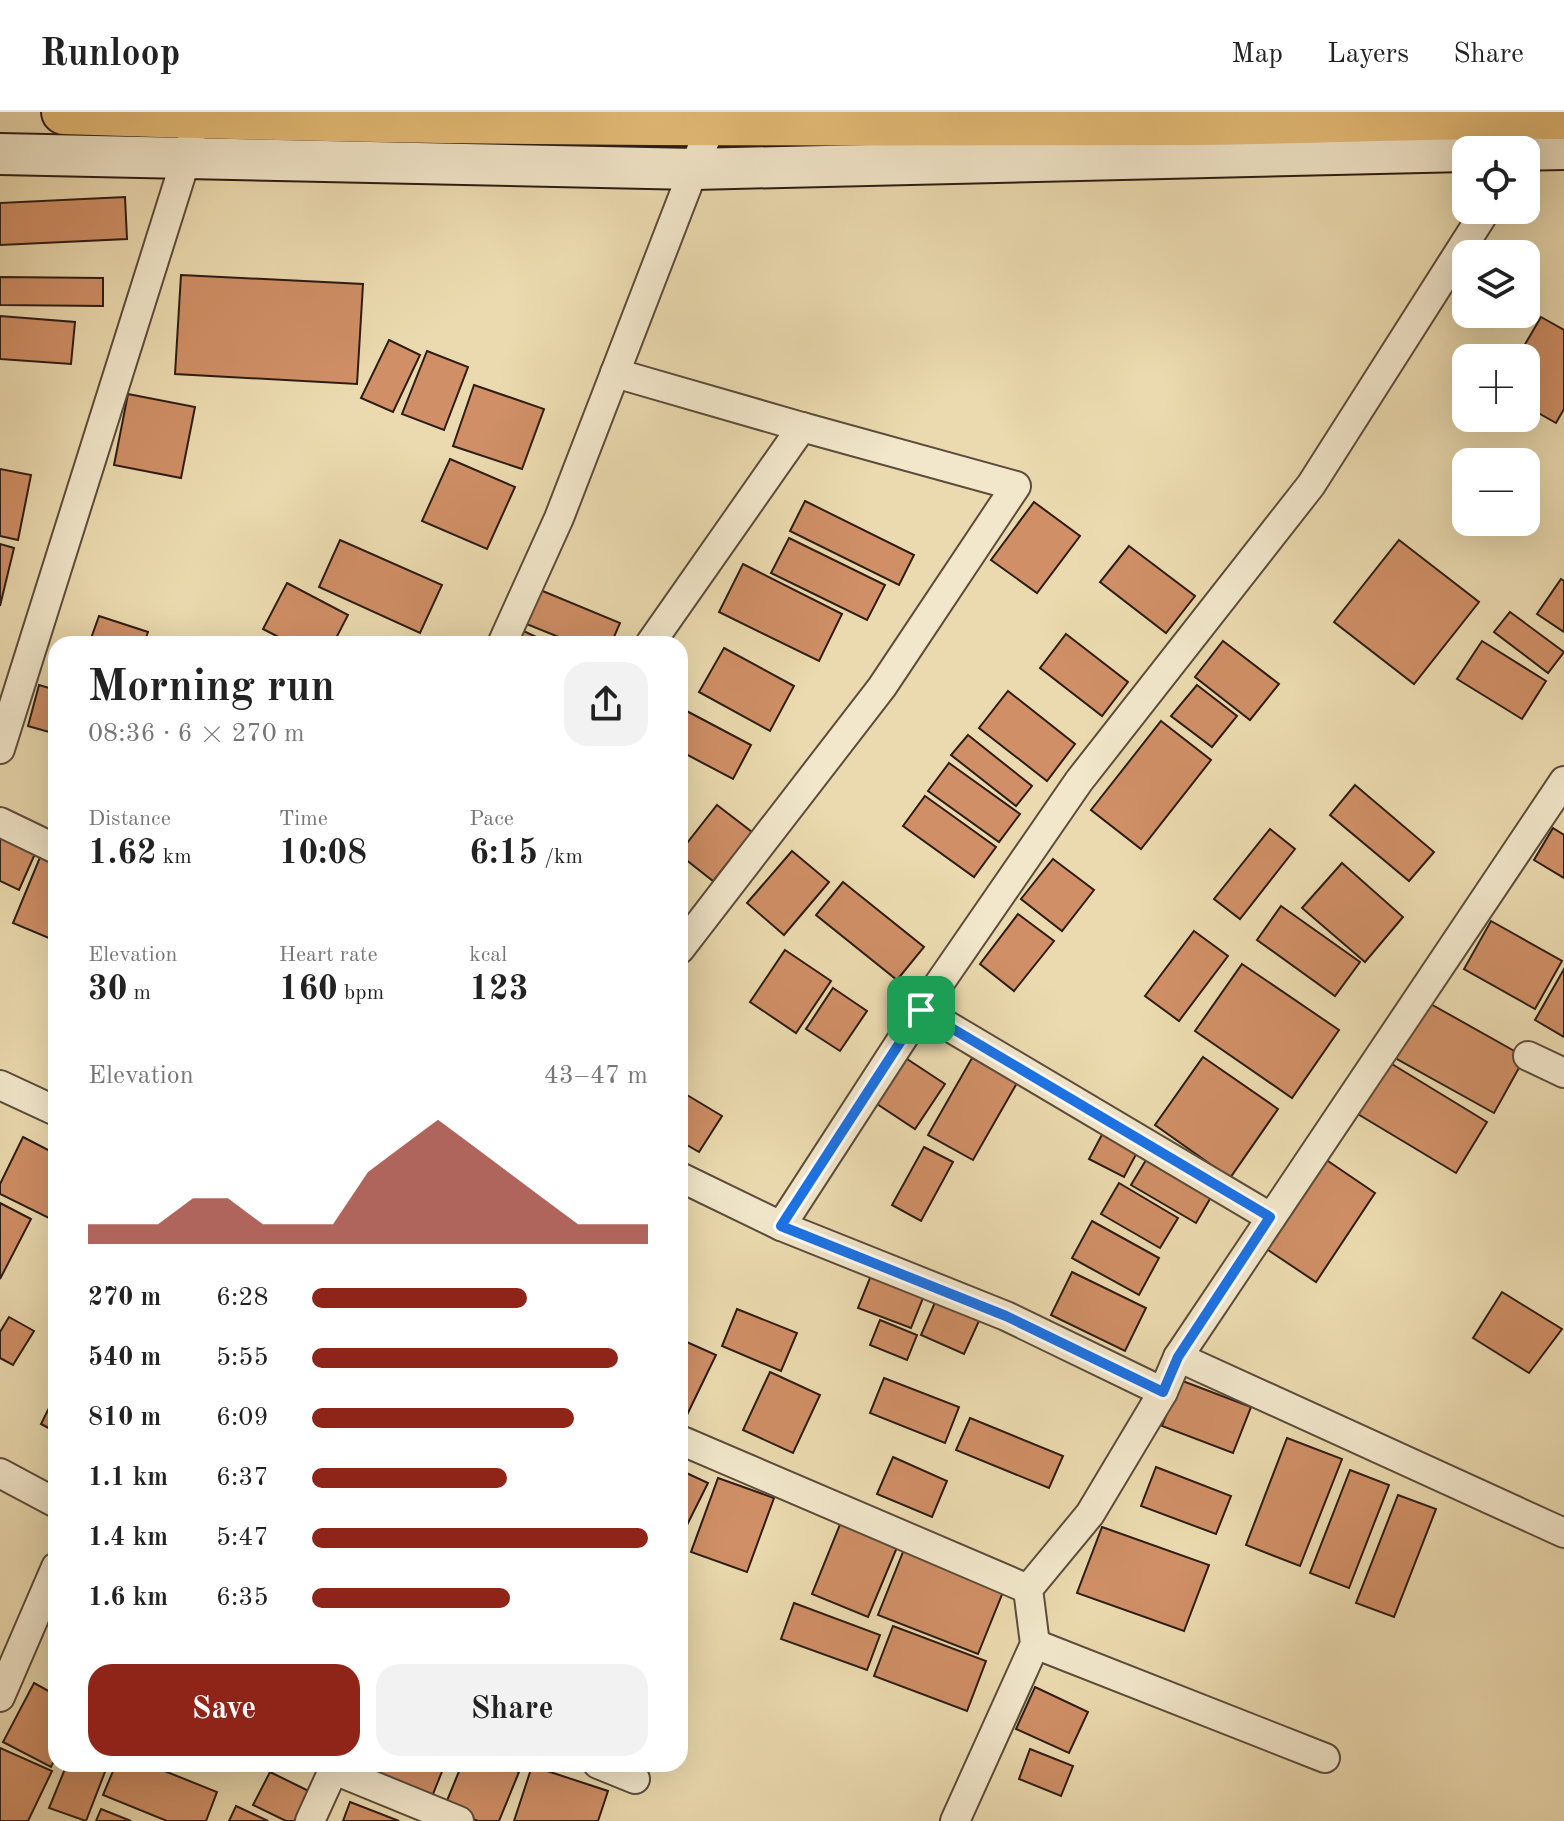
<!DOCTYPE html>
<html lang="en">
<head>
<meta charset="utf-8">
<style>
  :root { --surface:#fff; --page:#f2f2f2; --text:#222; --muted:#767676; --line:#e0e0e0; --accent:#8f2418 }
  body { margin:0; font-family:"Old Standard TT",serif; background:var(--page); color:var(--text); height:100vh; display:flex; flex-direction:column; font-size:30px; white-space:nowrap }
  * { box-sizing:border-box; margin:0 }
  p { font-size:26px; color:var(--muted) }
  .icon { flex:none; width:44px; height:44px; fill:none; stroke:currentColor; stroke-width:2; stroke-linecap:round; stroke-linejoin:round }
  .map { position:relative; flex:1; overflow:hidden }
  .drawer { position:absolute; left:48px; top:524px; width:640px; height:1136px; display:flex; flex-direction:column; background:var(--surface); border-radius:24px; box-shadow:0 8px 32px #0002 }
  .drawer>* { flex:none }
  .controls { position:absolute; left:1452px; top:24px; display:grid; gap:16px }
  .controls a { display:grid; place-items:center; width:88px; height:88px; border-radius:16px; background:var(--surface); box-shadow:0 8px 32px #0002; font-size:40px }
  .pin { position:absolute; display:grid; place-items:center; width:68px; height:68px; color:#fff; margin:-34px; border-radius:16px; box-shadow:0 4px 12px #0006 }
  .round { display:grid; place-items:center; flex:none; width:84px; height:84px; border-radius:24px; background:var(--page) }
  .head { display:flex; align-items:center; justify-content:space-between; height:136px; padding:0 40px }
  h1 { font-size:44px; font-weight:600; line-height:60px }
  .figures { display:grid; grid-template-columns:repeat(3,1fr); gap:12px; height:136px; padding:8px 40px }
  .figures div { display:grid; align-content:center }
  .figures b { font-size:34px; font-weight:600 }
  .figures small { font-size:22px; font-weight:400 }
  .figures p { font-size:22px }
  .chart { height:224px; padding:16px 40px }
  .chart p { display:flex; justify-content:space-between }
  .chart svg { width:100%; height:144px; margin-top:8px; fill:var(--accent); opacity:.7 }
  .button { display:flex; gap:16px; margin-top:auto; padding:16px 40px }
  .button a { flex:1; height:92px; border-radius:24px; background:var(--accent); color:#fff; font-size:32px; font-weight:600; line-height:92px; text-align:center }
  .button a+a { background:var(--page); color:var(--text) }
  ul { padding:0 40px; list-style:none; font-size:26px }
  li { display:grid; grid-template-columns:128px 96px 1fr; align-items:center; height:60px }
  li i { height:20px; border-radius:10px; background:var(--accent) }
  header { display:flex; align-items:center; gap:48px; box-sizing:border-box; height:112px; padding:0 40px; background:var(--surface); border-bottom:2px solid var(--line) }
  header strong { font-size:38px }
  nav { display:flex; gap:44px; margin-inline-start:auto; font-size:28px }
  .map>svg:first-child { display:block }
</style>
</head>
<body>
<header>
<strong>Runloop</strong>
<nav><a>Map</a><a>Layers</a><a>Share</a></nav>
</header>
<div class="map">
<svg width="1564" height="1709" viewBox="0 0 1564 1709">
  <rect width="100%" height="100%" fill="#ebdaaf"/>
  <filter id="stains"><feTurbulence type="fractalNoise" baseFrequency=".0025" numOctaves="4"/><feColorMatrix values="0 0 0 0 .2 0 0 0 0 .09 0 0 0 0 .02 0 0 0 .5 -.17"/></filter>
  <radialGradient id="worn" r=".72"><stop offset=".6" stop-color="#630" stop-opacity="0"/><stop offset="1" stop-color="#630" stop-opacity=".3"/></radialGradient>
  <!-- building -->
  <g fill="#d08f66" stroke="#2e1d14" stroke-width="2">
    <path d="M 125,85 L 127,127 L 0,133 L 0,91 Z"/>
    <path d="M 181,163 L 363,172 L 357,272 L 175,262 Z"/>
    <path d="M 0,165 L 103,166 L 103,194 L 0,193 Z"/>
    <path d="M 0,204 L 75,210 L 71,252 L 0,247 Z"/>
    <path d="M 1541,205 L 1564,218 L 1564,297 L 1556,311 L 1526,294 L 1526,246 L 1517,246 Z"/>
    <path d="M 389,228 L 420,243 L 393,300 L 361,286 Z"/>
    <path d="M 427,239 L 468,255 L 444,318 L 402,302 Z"/>
    <path d="M 474,273 L 544,297 L 522,357 L 453,334 Z"/>
    <path d="M 128,282 L 195,295 L 181,366 L 114,353 Z"/>
    <path d="M 450,347 L 515,375 L 487,437 L 422,409 Z"/>
    <path d="M 0,357 L 31,363 L 18,428 L 0,424 Z"/>
    <path d="M 805,389 L 914,443 L 899,473 L 790,419 Z"/>
    <path d="M 1034,390 L 1080,424 L 1037,481 L 991,448 Z"/>
    <path d="M 789,426 L 885,473 L 867,508 L 771,461 Z"/>
    <path d="M 340,428 L 442,473 L 420,521 L 319,475 Z"/>
    <path d="M 1399,428 L 1479,490 L 1414,572 L 1334,510 Z"/>
    <path d="M 0,432 L 14,436 L 0,494 Z"/>
    <path d="M 1129,434 L 1195,484 L 1166,521 L 1100,470 Z"/>
    <path d="M 743,452 L 842,502 L 819,549 L 719,500 Z"/>
    <path d="M 1561,467 L 1564,469 L 1564,520 L 1537,502 Z"/>
    <path d="M 287,471 L 348,503 L 333,532 L 292,532 L 263,517 Z"/>
    <path d="M 533,475 L 620,511 L 611,532 L 576,532 L 519,509 Z"/>
    <path d="M 1510,500 L 1564,540 L 1548,561 L 1494,520 Z"/>
    <path d="M 99,504 L 148,520 L 144,532 L 89,532 Z"/>
    <path d="M 513,514 L 551,532 L 504,532 Z"/>
    <path d="M 1066,522 L 1128,570 L 1102,604 L 1040,556 Z"/>
    <path d="M 1223,529 L 1279,572 L 1250,608 L 1195,565 Z"/>
    <path d="M 1482,529 L 1546,569 L 1522,607 L 1457,567 Z"/>
    <path d="M 724,536 L 794,574 L 770,619 L 699,580 Z"/>
    <path d="M 39,573 L 56,578 L 56,622 L 28,614 Z"/>
    <path d="M 1197,573 L 1237,604 L 1212,635 L 1171,604 Z"/>
    <path d="M 1008,579 L 1075,632 L 1047,669 L 979,616 Z"/>
    <path d="M 681,596 L 751,633 L 733,667 L 680,639 Z"/>
    <path d="M 1161,609 L 1211,648 L 1141,737 L 1091,698 Z"/>
    <path d="M 968,623 L 1032,674 L 1016,694 L 951,643 Z"/>
    <path d="M 949,651 L 1020,702 L 999,730 L 928,679 Z"/>
    <path d="M 1355,673 L 1434,740 L 1409,769 L 1330,703 Z"/>
    <path d="M 925,684 L 996,735 L 974,765 L 903,714 Z"/>
    <path d="M 717,693 L 752,720 L 713,769 L 680,743 L 680,740 Z"/>
    <path d="M 1553,716 L 1564,723 L 1564,766 L 1534,748 Z"/>
    <path d="M 1270,717 L 1295,737 L 1240,807 L 1214,787 Z"/>
    <path d="M 0,719 L 38,735 L 19,778 L 0,769 Z"/>
    <path d="M 43,738 L 56,743 L 56,829 L 13,811 Z"/>
    <path d="M 792,739 L 829,770 L 784,823 L 747,791 Z"/>
    <path d="M 1053,747 L 1094,778 L 1062,819 L 1021,787 Z"/>
    <path d="M 1342,751 L 1403,805 L 1365,850 L 1302,796 Z"/>
    <path d="M 843,770 L 924,835 L 897,868 L 816,803 Z"/>
    <path d="M 1281,794 L 1360,850 L 1335,884 L 1257,828 Z"/>
    <path d="M 1018,802 L 1054,829 L 1014,879 L 980,852 Z"/>
    <path d="M 1491,809 L 1562,849 L 1535,897 L 1464,857 Z"/>
    <path d="M 1194,819 L 1228,844 L 1179,909 L 1145,884 Z"/>
    <path d="M 785,838 L 831,869 L 796,921 L 750,890 Z"/>
    <path d="M 1242,852 L 1339,918 L 1292,986 L 1195,919 Z"/>
    <path d="M 1564,857 L 1564,925 L 1535,908 Z"/>
    <path d="M 833,876 L 867,899 L 840,939 L 806,917 Z"/>
    <path d="M 1420,886 L 1525,945 L 1494,1001 L 1388,942 Z"/>
    <path d="M 898,941 L 945,972 L 915,1017 L 868,986 Z"/>
    <path d="M 1203,945 L 1278,997 L 1230,1066 L 1155,1013 Z"/>
    <path d="M 972,946 L 1017,971 L 973,1048 L 928,1023 Z"/>
    <path d="M 1382,946 L 1487,1010 L 1456,1061 L 1351,998 Z"/>
    <path d="M 682,980 L 722,1004 L 699,1040 L 680,1029 L 680,984 Z"/>
    <path d="M 1106,1015 L 1141,1033 L 1124,1065 L 1089,1047 Z"/>
    <path d="M 23,1025 L 56,1042 L 56,1103 L 53,1108 L 0,1082 L 0,1072 Z"/>
    <path d="M 924,1035 L 953,1050 L 921,1109 L 892,1093 Z"/>
    <path d="M 1149,1043 L 1214,1080 L 1196,1111 L 1131,1073 Z"/>
    <path d="M 1325,1047 L 1375,1081 L 1316,1170 L 1265,1136 Z"/>
    <path d="M 1119,1071 L 1178,1106 L 1160,1136 L 1101,1102 Z"/>
    <path d="M 0,1091 L 31,1107 L 0,1167 Z"/>
    <path d="M 1092,1109 L 1159,1146 L 1139,1183 L 1072,1146 Z"/>
    <path d="M 874,1156 L 927,1176 L 911,1216 L 858,1196 Z"/>
    <path d="M 1072,1160 L 1146,1196 L 1125,1239 L 1051,1203 Z"/>
    <path d="M 1502,1180 L 1562,1217 L 1529,1261 L 1473,1226 Z"/>
    <path d="M 939,1181 L 983,1200 L 964,1242 L 921,1223 Z"/>
    <path d="M 737,1197 L 797,1221 L 781,1259 L 722,1234 Z"/>
    <path d="M 9,1205 L 34,1219 L 13,1253 L 0,1246 L 0,1220 Z"/>
    <path d="M 880,1208 L 917,1223 L 907,1248 L 870,1233 Z"/>
    <path d="M 680,1227 L 716,1243 L 685,1307 L 680,1304 Z"/>
    <path d="M 770,1260 L 820,1283 L 793,1341 L 743,1318 Z"/>
    <path d="M 884,1266 L 959,1295 L 945,1331 L 870,1301 Z"/>
    <path d="M 1180,1268 L 1251,1295 L 1233,1341 L 1162,1314 Z"/>
    <path d="M 56,1282 L 56,1320 L 41,1312 Z"/>
    <path d="M 970,1306 L 1063,1344 L 1049,1376 L 956,1338 Z"/>
    <path d="M 1287,1326 L 1342,1347 L 1300,1454 L 1246,1433 Z"/>
    <path d="M 893,1345 L 947,1369 L 932,1405 L 877,1382 Z"/>
    <path d="M 1156,1355 L 1231,1384 L 1216,1422 L 1141,1394 Z"/>
    <path d="M 680,1358 L 708,1371 L 680,1427 Z"/>
    <path d="M 1350,1358 L 1389,1373 L 1349,1476 L 1310,1461 Z"/>
    <path d="M 718,1366 L 774,1386 L 747,1460 L 691,1440 Z"/>
    <path d="M 1398,1383 L 1436,1397 L 1394,1505 L 1356,1491 Z"/>
    <path d="M 841,1410 L 898,1433 L 868,1505 L 812,1482 Z"/>
    <path d="M 1102,1415 L 1209,1453 L 1184,1519 L 1077,1481 Z"/>
    <path d="M 905,1435 L 1005,1475 L 978,1542 L 878,1503 Z"/>
    <path d="M 794,1491 L 880,1523 L 867,1558 L 781,1527 Z"/>
    <path d="M 893,1514 L 986,1549 L 967,1599 L 874,1564 Z"/>
    <path d="M 34,1571 L 56,1583 L 56,1645 L 51,1655 L 3,1630 Z"/>
    <path d="M 1035,1575 L 1088,1600 L 1069,1641 L 1016,1617 Z"/>
    <path d="M 0,1636 L 52,1659 L 28,1709 L 0,1709 Z"/>
    <path d="M 1030,1637 L 1073,1654 L 1061,1684 L 1019,1667 Z"/>
    <path d="M 67,1652 L 108,1652 L 86,1709 L 49,1696 Z"/>
    <path d="M 116,1652 L 147,1652 L 217,1680 L 206,1709 L 167,1709 L 103,1683 Z"/>
    <path d="M 366,1652 L 445,1652 L 429,1692 L 362,1664 Z"/>
    <path d="M 462,1652 L 498,1652 L 519,1660 L 499,1709 L 478,1709 L 444,1696 Z"/>
    <path d="M 532,1654 L 608,1679 L 598,1709 L 514,1709 Z"/>
    <path d="M 270,1660 L 317,1683 L 304,1709 L 286,1709 L 253,1693 Z"/>
    <path d="M 350,1690 L 399,1709 L 343,1709 Z"/>
    <path d="M 236,1694 L 268,1709 L 229,1709 Z"/>
    <path d="M 101,1697 L 131,1709 L 96,1709 Z"/>
  </g>
  <g fill="none" stroke-linecap="round" stroke-linejoin="round">
    <defs>
      <g id="street">
        <path d="M 615,261 L 802,315"/>
        <path d="M 502,532 L 559,406 L 712,10"/>
        <path d="M 650,532 L 802,315 L 1016,374 L 882,575 L 680,837"/>
        <path d="M 0,637 L 191,31"/>
        <path d="M 0,710 L 56,737"/>
        <path d="M 921,898 L 1270,1105"/>
        <path d="M 1528,944 L 1564,961"/>
        <path d="M 0,973 L 56,999"/>
        <path d="M 680,1065 L 781,1114 L 1006,1204 L 1163,1280"/>
        <path d="M 781,1114 L 921,898 L 1079,669 L 1311,373 L 1486,98"/>
        <path d="M 1178,1245 L 1564,1421"/>
        <path d="M 680,1328 L 1028,1477"/>
        <path d="M 0,1361 L 56,1391"/>
        <path d="M 1035,1532 L 1325,1646"/>
        <path d="M 0,1585 L 56,1455"/>
        <path d="M 598,1652 L 635,1667"/>
        <path d="M 332,1657 L 459,1709"/>
        <path d="M 310,1709 L 336,1652"/>
        <path d="M 955,1709 L 1035,1532 L 1028,1477 L 1090,1402 L 1163,1280 L 1178,1245 L 1564,669"/>
      </g>
      <g id="secondary">
        <path d="M 1504,38 L 1564,37"/>
        <path d="M 0,42 L 694,57 L 1466,39"/>
      </g>
      <path id="highway" d="M 64,0 C 435,13 808,12 1180,11 C 1308,11 1436,3 1564,5"/>
    </defs>
    <!-- street casing -->
    <use href="#street" stroke="#5d4c3b" stroke-width="32"/>
    <!-- secondary casing -->
    <use href="#secondary" stroke="#2e1d14" stroke-width="44"/>
    <!-- highway casing -->
    <use href="#highway" stroke="#2e1d14" stroke-width="48"/>
    <!-- street -->
    <use href="#street" stroke="#f2e7cb" stroke-width="28"/>
    <!-- secondary -->
    <use href="#secondary" stroke="#f2e7cb" stroke-width="40"/>
    <!-- highway -->
    <use href="#highway" stroke="#e6bd78" stroke-width="44"/>
  </g>
  <g fill="none" stroke-linecap="round" stroke-linejoin="round">
    <defs>
      <path id="route" d="M 921,898 L 1270,1105 L 1178,1245 L 1163,1280 L 1006,1204 L 781,1114 Z"/>
    </defs>
    <!-- route casing -->
    <use href="#route" stroke="#fff" stroke-width="16"/>
    <!-- route -->
    <use href="#route" stroke="#1a73e8" stroke-width="10"/>
  </g>
  <rect width="100%" height="100%" filter="url(#stains)"/>
  <rect width="100%" height="100%" fill="url(#worn)"/>
</svg>
<div class="controls">
<a><svg class="icon" aria-label="locate" viewBox="0 0 24 24"><circle cx="12" cy="12" r="6"/><path d="M12 2v4M12 18v4M2 12h4M18 12h4"/></svg></a>
<a><svg class="icon" aria-label="layers" viewBox="0 0 24 24"><path d="M12 4l9 5-9 5-9-5zM3 14l9 5 9-5"/></svg></a>
<a>+</a>
<a>−</a>
</div>
<div class="pin" style="left:921px;top:898px;background:#1e9e55"><svg class="icon" aria-label="arrive" viewBox="0 0 24 24"><path d="M6 21V4h12l-3 4 3 4H6"/></svg></div>
<section class="drawer">
<div class="head"><div><h1>Morning run</h1><p>08:36 · 6 × 270 m</p></div><a class="round"><svg class="icon" aria-label="share" viewBox="0 0 24 24"><path d="M12 15V3M7 8l5-5 5 5M5 13v7h14v-7"/></svg></a></div>
<div class="figures">
<div><p>Distance</p><b>1.62<small> km</small></b></div>
<div><p>Time</p><b>10:08</b></div>
<div><p>Pace</p><b>6:15<small> /km</small></b></div>
</div>
<div class="figures">
<div><p>Elevation</p><b>30<small> m</small></b></div>
<div><p>Heart rate</p><b>160<small> bpm</small></b></div>
<div><p>kcal</p><b>123</b></div>
</div>
<div class="chart"><p><span>Elevation</span>43–47 m</p>
<svg viewBox="0 0 160 44" preserveAspectRatio="none"><path d="M0 44V38L10 38L20 38L30 30L40 30L50 38L60 38L70 38L80 22L90 14L100 6L110 14L120 22L130 30L140 38L150 38L160 38V44z"/></svg>
</div>
<ul>
<li><b>270 m</b>6:28<i style="width:64%"></i></li>
<li><b>540 m</b>5:55<i style="width:91%"></i></li>
<li><b>810 m</b>6:09<i style="width:78%"></i></li>
<li><b>1.1 km</b>6:37<i style="width:58%"></i></li>
<li><b>1.4 km</b>5:47<i style="width:100%"></i></li>
<li><b>1.6 km</b>6:35<i style="width:59%"></i></li>
</ul>
<div class="button"><a>Save</a><a>Share</a></div>
</section>
</div>
</body>
</html>
